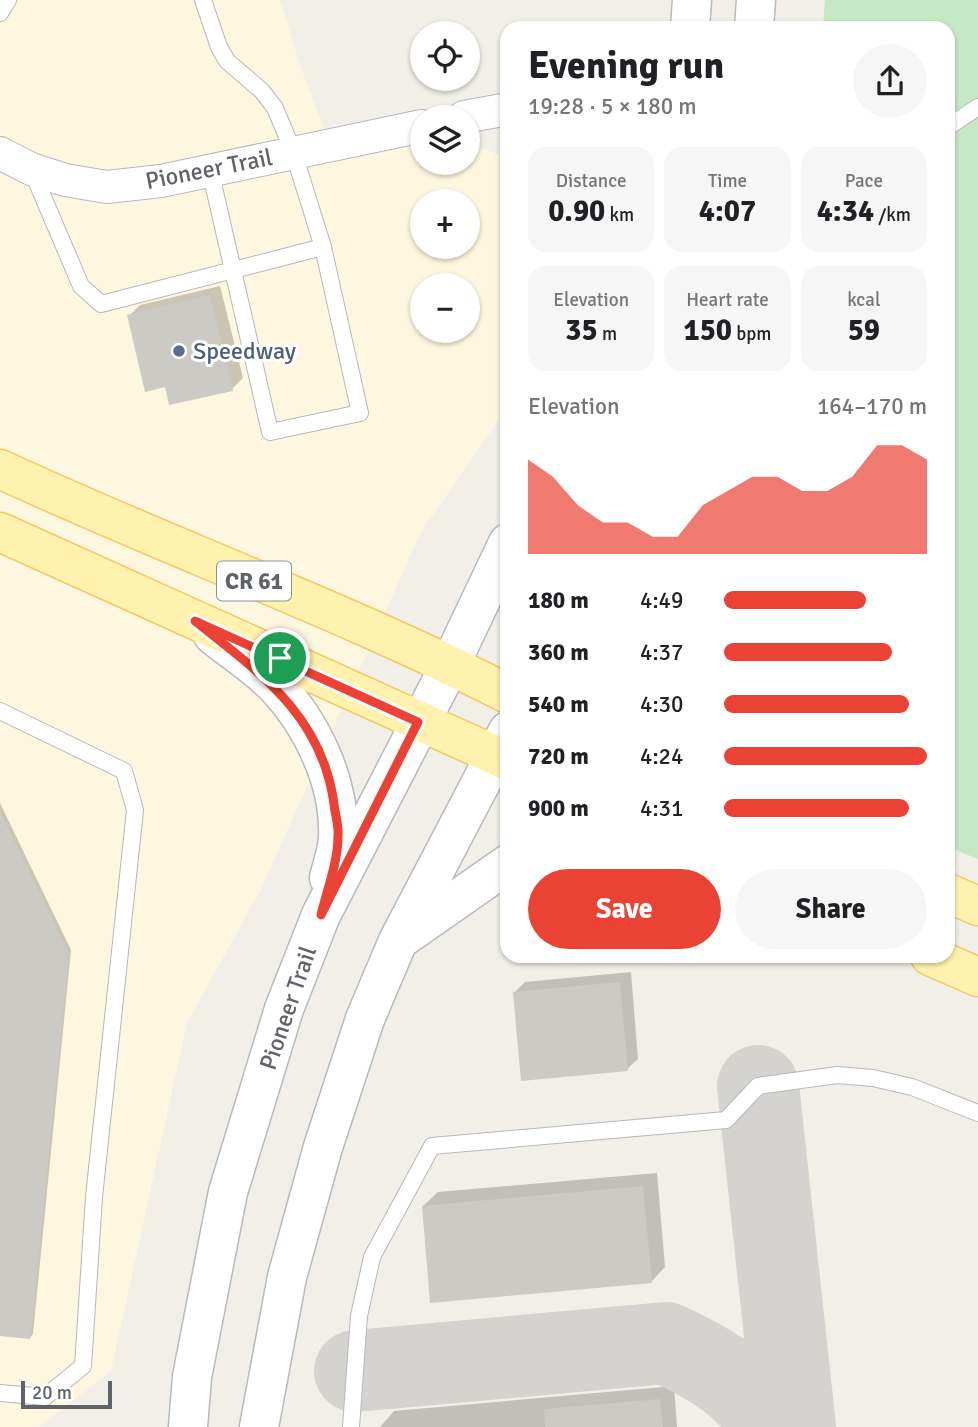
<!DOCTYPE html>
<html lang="en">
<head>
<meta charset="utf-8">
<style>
  :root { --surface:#fff; --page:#f6f6f6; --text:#202124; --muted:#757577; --accent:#ea4335 }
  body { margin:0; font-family:Signika,sans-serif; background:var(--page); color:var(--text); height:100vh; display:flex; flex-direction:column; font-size:26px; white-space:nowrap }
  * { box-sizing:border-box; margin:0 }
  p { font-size:23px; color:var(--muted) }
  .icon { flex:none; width:38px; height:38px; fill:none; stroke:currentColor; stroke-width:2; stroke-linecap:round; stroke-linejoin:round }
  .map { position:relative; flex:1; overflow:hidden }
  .details { position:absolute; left:500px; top:21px; width:455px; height:942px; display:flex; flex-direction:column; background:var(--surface); border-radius:21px; box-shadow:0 2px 5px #0004 }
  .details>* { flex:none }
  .tools { position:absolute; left:410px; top:21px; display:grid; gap:14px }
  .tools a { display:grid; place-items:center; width:70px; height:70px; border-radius:50%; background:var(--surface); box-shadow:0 2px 5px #0004; font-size:35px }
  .scale { position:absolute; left:21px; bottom:18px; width:91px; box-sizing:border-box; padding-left:7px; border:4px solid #5f6368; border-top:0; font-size:19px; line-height:24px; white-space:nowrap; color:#5f6368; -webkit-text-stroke:5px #fff; paint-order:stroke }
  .pin { position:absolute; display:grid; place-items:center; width:60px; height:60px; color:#fff; margin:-30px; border:4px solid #fff; border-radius:50%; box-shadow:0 2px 7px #0007 }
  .round { display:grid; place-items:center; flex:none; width:74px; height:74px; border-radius:37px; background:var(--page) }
  .head { display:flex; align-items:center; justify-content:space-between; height:119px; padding:0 28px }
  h1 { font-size:38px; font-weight:700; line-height:52px }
  .metrics { display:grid; grid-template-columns:repeat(3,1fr); gap:10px; height:119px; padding:7px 28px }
  .metrics div { display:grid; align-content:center; border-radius:18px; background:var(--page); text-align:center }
  .metrics b { font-size:30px; font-weight:700 }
  .metrics small { font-size:19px; font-weight:400 }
  .metrics p { font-size:19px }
  .chart { height:196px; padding:14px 28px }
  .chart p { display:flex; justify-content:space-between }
  .chart svg { width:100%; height:126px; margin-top:7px; fill:var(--accent); opacity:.7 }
  .primary-button { display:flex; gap:14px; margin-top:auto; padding:14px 28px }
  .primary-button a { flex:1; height:80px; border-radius:42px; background:var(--accent); color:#fff; font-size:28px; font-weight:700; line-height:80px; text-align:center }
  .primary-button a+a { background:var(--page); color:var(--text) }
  ul { padding:0 28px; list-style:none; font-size:23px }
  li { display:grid; grid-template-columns:112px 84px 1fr; align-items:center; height:52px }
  li i { height:18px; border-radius:9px; background:var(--accent) }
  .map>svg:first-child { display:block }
</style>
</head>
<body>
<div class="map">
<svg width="978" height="1427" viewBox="0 0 978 1427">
  <rect width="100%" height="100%" fill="#f1efe8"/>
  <!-- commercial -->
  <path fill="#fef7e0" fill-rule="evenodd" d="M 0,0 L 280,0 L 302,71 L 328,138 L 422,140 L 422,163 L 467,163 L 467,142 L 507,158 L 507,408 L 421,532 L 261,889 L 187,1023 L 111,1371 L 39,1427 L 0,1427 ZM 422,201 L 467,201 L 467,247 L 422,247 ZM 422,285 L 467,285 L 467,331 L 422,331 Z"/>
  <!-- green -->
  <path fill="#c5e8c5" d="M 825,0 L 978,0 L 978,859 L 948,847 L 948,28 L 823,28 Z"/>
  <!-- shadow -->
  <g fill="#0003">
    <path d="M 220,286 L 243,378 L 232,389 L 166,385 L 129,316 L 140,305 Z"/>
    <path d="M 0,803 L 71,950 L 33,1334 L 30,1338 L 0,1334 Z"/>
    <path d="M 631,972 L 638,1059 L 627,1069 L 514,993 L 525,982 Z"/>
    <path d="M 657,1173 L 665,1267 L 651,1282 L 423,1206 L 438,1192 Z"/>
    <path d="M 674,1386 L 677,1427 L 380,1427 L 394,1411 Z"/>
  </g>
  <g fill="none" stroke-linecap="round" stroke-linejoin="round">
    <!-- taxiway -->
    <g stroke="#d4d3d0" stroke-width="82">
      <path d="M 758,1086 L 795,1427"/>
      <path d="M 355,1371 L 666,1343 C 711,1364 745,1383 772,1427"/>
    </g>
  </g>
  <!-- building -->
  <g fill="#cccac5">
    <path d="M 210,295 L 233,391 L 169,405 L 165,387 L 145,392 L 127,315 Z"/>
    <path d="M 0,812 L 69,954 L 30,1339 L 0,1336 Z"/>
    <path d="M 620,982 L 628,1071 L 521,1081 L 513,992 Z"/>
    <path d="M 643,1186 L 652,1283 L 430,1303 L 422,1206 Z"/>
    <path d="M 660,1399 L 663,1427 L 545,1427 L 544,1409 Z"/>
  </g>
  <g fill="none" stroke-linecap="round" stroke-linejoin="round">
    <defs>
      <g id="lane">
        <path d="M 203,0 L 219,47 L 227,61 L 262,91 L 275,108 L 293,151 L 323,247 L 360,413 L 270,432 L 210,170"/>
        <path d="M 0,13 L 8,0"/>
        <path d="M 948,127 L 978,107"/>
        <path d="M 32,171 L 81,286 L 101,304 L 323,247"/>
        <path d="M 0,711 L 124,771 L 135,810 L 94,1197 L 83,1366 L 45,1397 L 0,1393"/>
        <path d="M 351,1427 L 359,1316 L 372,1257 L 432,1146 L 726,1120 L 758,1086 L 837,1075 L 873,1078 L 912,1087 L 978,1113"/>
      </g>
      <g id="street">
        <path d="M 464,117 L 508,109"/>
        <path d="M 0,153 L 31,169 L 65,180 L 107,187 L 161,181 L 422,126"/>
      </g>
      <g id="secondary">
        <path d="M 690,28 L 692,0"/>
        <path d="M 754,28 L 756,0"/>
        <path d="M 213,635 C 234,652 258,667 276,686 C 312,724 340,782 338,836 C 338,850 332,865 329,878"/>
        <path d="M 402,938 L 508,864"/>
        <path d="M 188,1427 L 192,1377 L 228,1192 L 284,1009 L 321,915 L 450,665 L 508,543"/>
        <path d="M 259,1427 L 287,1277 L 323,1147 L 365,1019 L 398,941 L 508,731"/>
      </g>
      <g id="primary">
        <path d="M 0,469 C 168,547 343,610 508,694"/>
        <path d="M 0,532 L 508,761"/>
        <path d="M 948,893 L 978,906"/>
        <path d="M 930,956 L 978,977"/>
      </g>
    </defs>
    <!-- lane casing -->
    <use href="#lane" stroke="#b5b8bc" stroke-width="18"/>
    <!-- street casing -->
    <use href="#street" stroke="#b5b8bc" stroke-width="34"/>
    <!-- secondary casing -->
    <use href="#secondary" stroke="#b6babf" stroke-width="41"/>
    <!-- primary casing -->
    <use href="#primary" stroke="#f2c960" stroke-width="41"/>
    <!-- lane -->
    <use href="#lane" stroke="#fff" stroke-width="16"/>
    <!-- street -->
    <use href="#street" stroke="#fff" stroke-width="32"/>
    <!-- secondary -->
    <use href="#secondary" stroke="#fff" stroke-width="38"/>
    <!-- primary -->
    <use href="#primary" stroke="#fff2af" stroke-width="38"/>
  </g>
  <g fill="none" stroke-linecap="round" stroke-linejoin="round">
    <defs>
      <path id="route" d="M 195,621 L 418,722 L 321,915 C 327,890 338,862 338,836 C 339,826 335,814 334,804 C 322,715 260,673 195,621 Z"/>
    </defs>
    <!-- route casing -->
    <use href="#route" stroke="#fff" stroke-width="14"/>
    <!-- route -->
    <use href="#route" stroke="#ea4335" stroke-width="9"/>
  </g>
  <!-- markers -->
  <circle fill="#5c6f8a" stroke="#fff" stroke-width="2.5" cx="179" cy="351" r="7"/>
  <g text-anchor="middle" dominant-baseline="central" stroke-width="6" stroke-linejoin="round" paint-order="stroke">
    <!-- shield labels -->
    <rect fill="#fff" stroke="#8f9295" stroke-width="2" x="217" y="561.5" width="74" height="39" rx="5"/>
    <g font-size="23" font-weight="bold" fill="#5f6368">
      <text x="254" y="581">CR 61</text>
    </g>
    <!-- street labels -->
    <g font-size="24" fill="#5f6368" stroke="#fff">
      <text transform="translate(209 169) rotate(-11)">Pioneer Trail</text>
      <text transform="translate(288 1008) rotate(-71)">Pioneer Trail</text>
    </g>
    <!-- service labels -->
    <g font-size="24" fill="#4e5e75" stroke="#fff" text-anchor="start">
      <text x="193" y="351">Speedway</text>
    </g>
  </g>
</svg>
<div class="tools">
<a><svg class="icon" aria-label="locate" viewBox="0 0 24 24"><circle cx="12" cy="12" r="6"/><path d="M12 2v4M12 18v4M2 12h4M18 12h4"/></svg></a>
<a><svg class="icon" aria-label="layers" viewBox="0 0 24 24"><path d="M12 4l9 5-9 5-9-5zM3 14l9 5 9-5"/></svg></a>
<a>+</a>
<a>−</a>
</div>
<div class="scale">20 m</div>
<div class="pin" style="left:280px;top:658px;background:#1e9e55"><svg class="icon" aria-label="arrive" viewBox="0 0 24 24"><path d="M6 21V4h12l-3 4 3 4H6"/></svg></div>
<section class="details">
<div class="head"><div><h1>Evening run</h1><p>19:28 · 5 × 180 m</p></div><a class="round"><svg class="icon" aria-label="share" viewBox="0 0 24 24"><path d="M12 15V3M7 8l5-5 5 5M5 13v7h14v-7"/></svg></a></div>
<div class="metrics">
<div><p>Distance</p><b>0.90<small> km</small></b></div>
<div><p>Time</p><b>4:07</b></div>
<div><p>Pace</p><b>4:34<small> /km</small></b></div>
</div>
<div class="metrics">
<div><p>Elevation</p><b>35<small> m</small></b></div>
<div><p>Heart rate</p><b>150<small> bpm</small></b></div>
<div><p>kcal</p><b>59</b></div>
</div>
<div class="chart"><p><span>Elevation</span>164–170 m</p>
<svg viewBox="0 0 160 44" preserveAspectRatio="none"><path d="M0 44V11L10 17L20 27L30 33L40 33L50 38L60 38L70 27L80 22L90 17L100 17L110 22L120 22L130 17L140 6L150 6L160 11V44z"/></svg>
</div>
<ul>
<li><b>180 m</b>4:49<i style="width:70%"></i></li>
<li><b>360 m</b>4:37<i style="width:83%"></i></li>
<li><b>540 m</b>4:30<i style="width:91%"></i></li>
<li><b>720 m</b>4:24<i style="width:100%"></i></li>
<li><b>900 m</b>4:31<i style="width:91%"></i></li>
</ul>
<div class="primary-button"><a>Save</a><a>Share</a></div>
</section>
</div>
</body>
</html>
